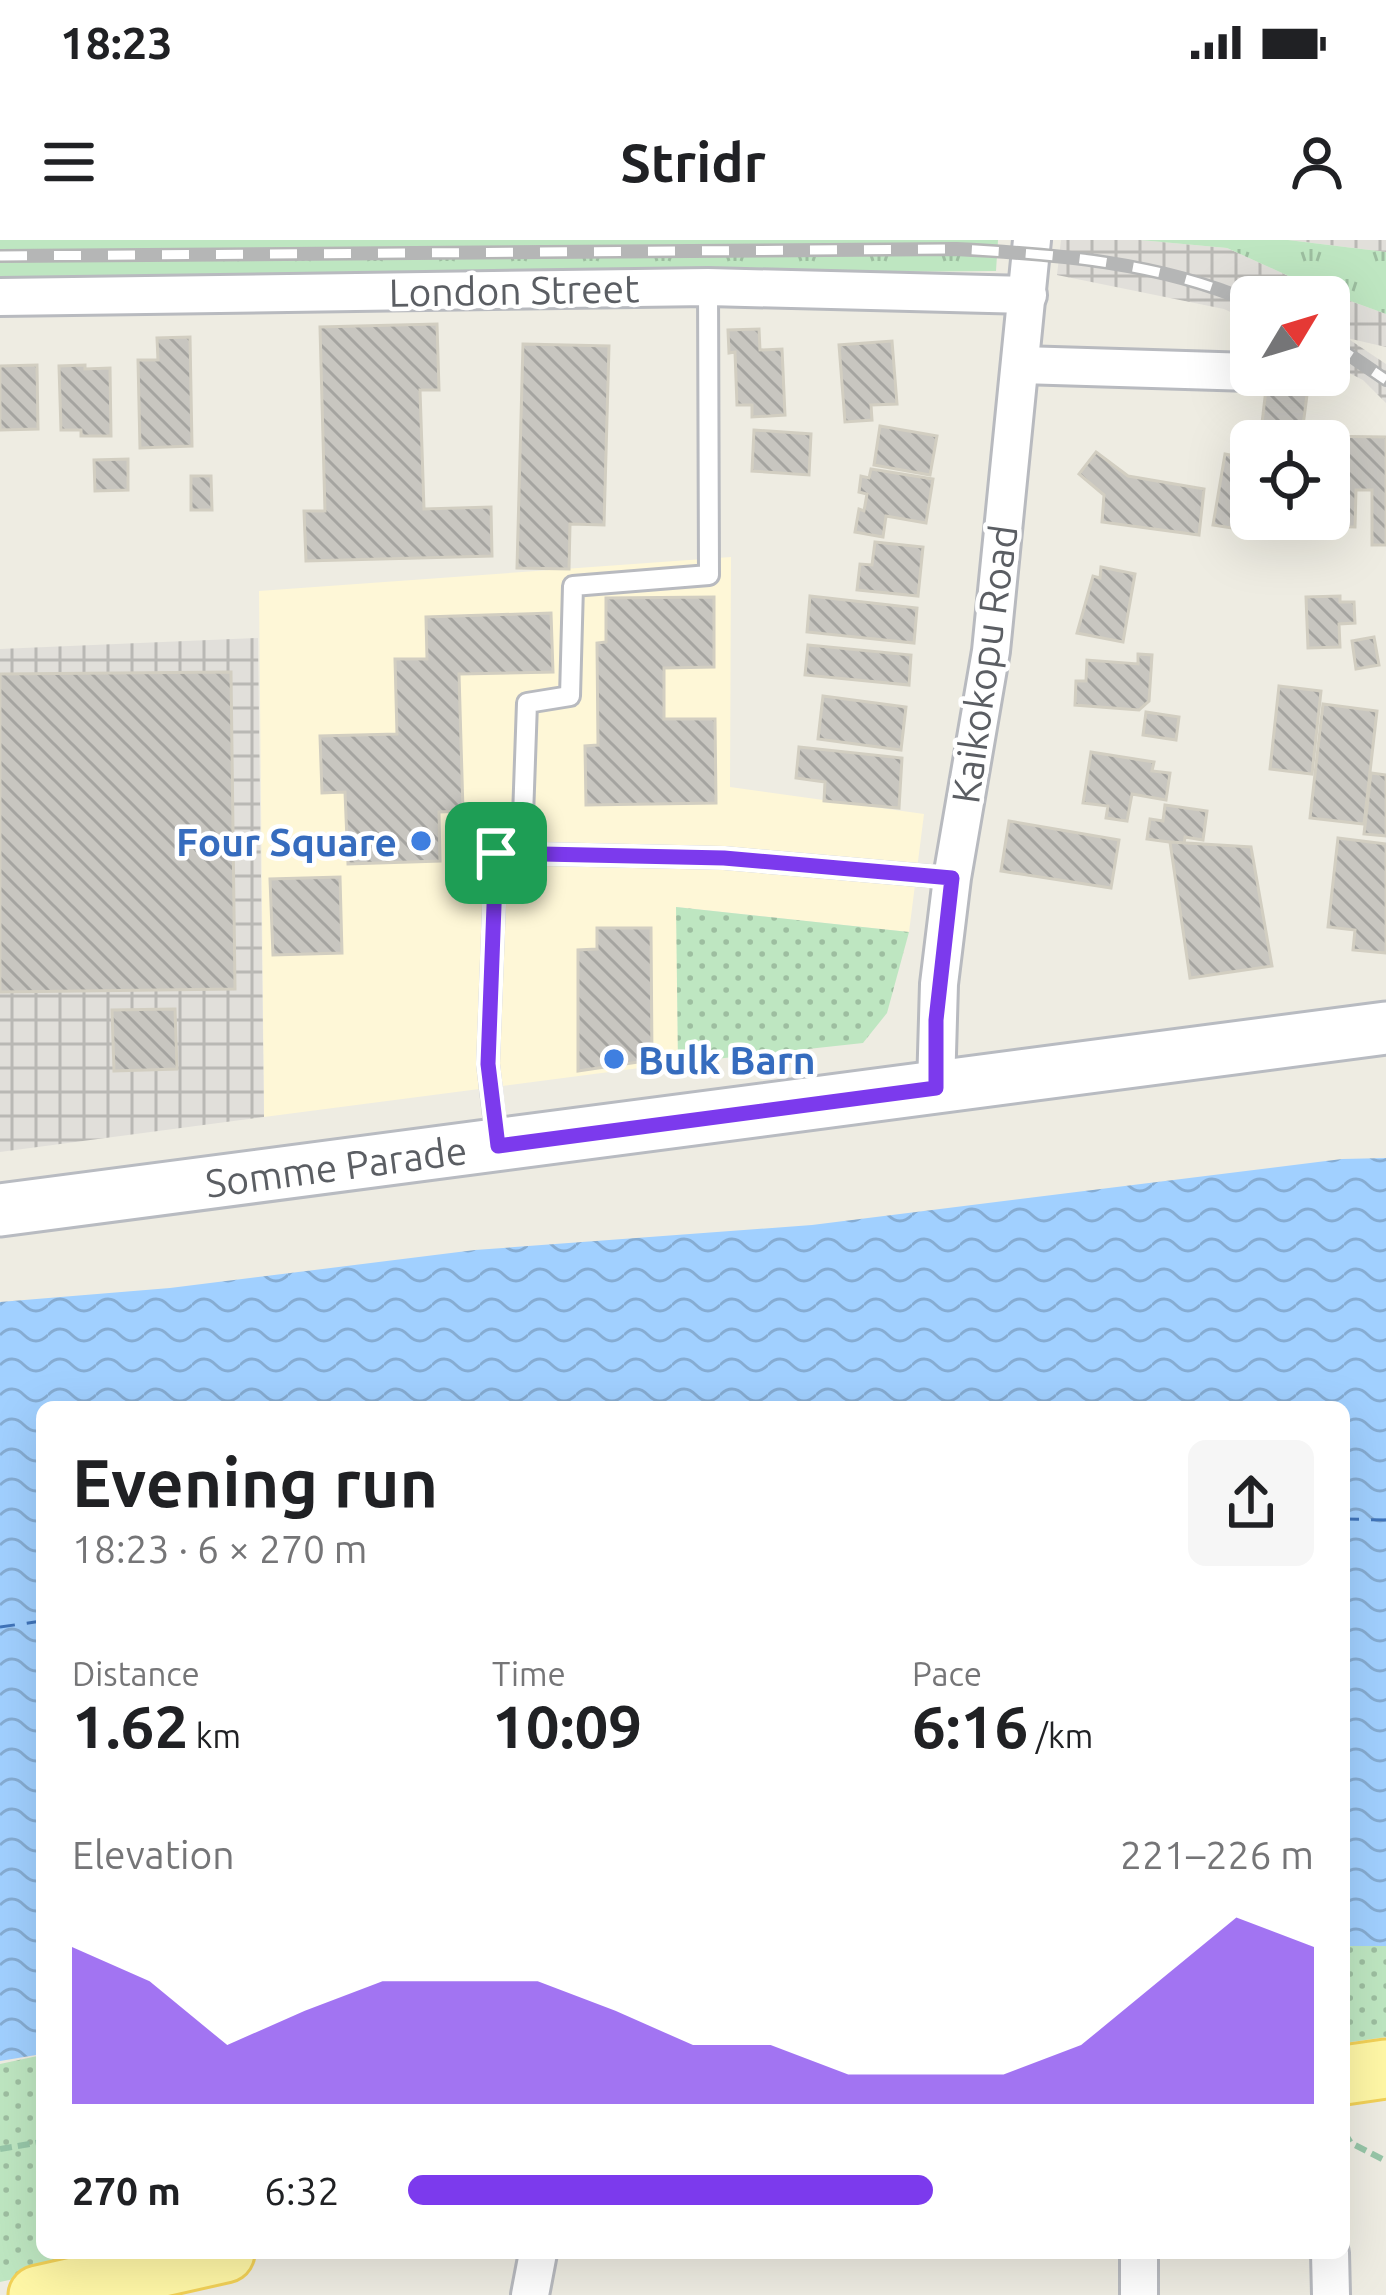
<!DOCTYPE html>
<html lang="en">
<head>
<meta charset="utf-8">
<style>
  :root { --surface:#fff; --page:#f6f6f6; --text:#202124; --muted:#757577; --accent:#7c3aed }
  body { margin:0; font-family:Ubuntu,sans-serif; background:var(--page); color:var(--text); height:100vh; display:flex; flex-direction:column; font-size:45px; white-space:nowrap }
  * { box-sizing:border-box; margin:0 }
  p { font-size:39px; color:var(--muted) }
  .icon { flex:none; width:66px; height:66px; fill:none; stroke:currentColor; stroke-width:2; stroke-linecap:round; stroke-linejoin:round }
  .map { position:relative; flex:1; overflow:hidden }
  .side { position:absolute; left:36px; top:1161px; width:1314px; height:858px; display:flex; flex-direction:column; background:var(--surface); border-radius:18px; box-shadow:0 12px 48px #0002 }
  .side>* { flex:none }
  .needle { width:78px; rotate:52deg }
  .buttons { position:absolute; left:1230px; top:36px; display:grid; gap:24px }
  .buttons a { display:grid; place-items:center; width:120px; height:120px; border-radius:18px; background:var(--surface); box-shadow:0 12px 48px #0002; font-size:60px }
  .pin { position:absolute; display:grid; place-items:center; width:102px; height:102px; color:#fff; margin:-51px; border-radius:24px; box-shadow:0 6px 18px #0006 }
  .round { display:grid; place-items:center; flex:none; width:126px; height:126px; border-radius:18px; background:var(--page) }
  .head { display:flex; align-items:center; justify-content:space-between; height:204px; padding:0 36px }
  h1 { font-size:66px; font-weight:600; line-height:90px }
  .metrics { display:grid; grid-template-columns:repeat(3,1fr); gap:18px; height:204px; padding:12px 36px }
  .metrics div { display:grid; align-content:center }
  .metrics b { font-size:60px; font-weight:600 }
  .metrics small { font-size:33px; font-weight:400 }
  .metrics p { font-size:33px }
  .chart { height:336px; padding:24px 36px }
  .chart p { display:flex; justify-content:space-between }
  .chart svg { width:100%; height:216px; margin-top:12px; fill:var(--accent); opacity:.7 }
  ul { padding:0 36px; list-style:none; font-size:39px }
  li { display:grid; grid-template-columns:192px 144px 1fr; align-items:center; height:90px }
  li i { height:30px; border-radius:15px; background:var(--accent) }
  .status { display:flex; justify-content:space-between; align-items:center; height:84px; padding:0 60px; background:var(--surface); direction:ltr }
  .status svg { height:33px; fill:currentColor }
  header { display:flex; justify-content:space-between; align-items:center; height:156px; padding:0 36px; background:var(--surface); font-size:54px; font-weight:600 }
  .map>svg:first-child { display:block }
</style>
</head>
<body>
<div class="status"><b>18:23</b><svg viewBox="0 0 49 12"><path d="M0 12V9h3v3zM5 12V6h3v6zM10 12V3h3v9zM15 12V0h3v12zM26 1h20v11H26zM47 4h2v5h-2z"/></svg></div>
<header><svg class="icon" aria-label="menu" viewBox="0 0 24 24"><path d="M4 6h16M4 12h16M4 18h16"/></svg>Stridr<svg class="icon" aria-label="person" viewBox="0 0 24 24"><circle cx="12" cy="8" r="4"/><path d="M4 21q1-7 8-7t8 7"/></svg></header>
<div class="map">
<svg width="1386" height="2055" viewBox="0 0 1386 2055">
  <defs>
    <pattern id="industrial-grid" width="8" height="8" patternUnits="userSpaceOnUse" patternTransform="scale(3)"><rect width="8" height="8" fill="#e1dfda"/><path d="M0 4h8M4 0v8" fill="none" stroke="#b9b8b4"/></pattern>
    <pattern id="grass-tufts" width="24" height="20" patternUnits="userSpaceOnUse" patternTransform="scale(3)"><rect width="24" height="20" fill="#bee6c1"/><path d="M3 7l-1-3M5 7V3M7 7l1-3M15 17l-1-3M17 17v-4M19 17l1-3" fill="none" stroke="#9dbea0"/></pattern>
    <pattern id="park-dots" width="8" height="8" patternUnits="userSpaceOnUse" patternTransform="scale(3)"><rect width="8" height="8" fill="#bee6c1"/><path d="M2 2h.1M6 6h.1" fill="none" stroke="#9dbea0" stroke-width="1.8" stroke-linecap="round"/></pattern>
    <pattern id="water-waves" width="16" height="10" patternUnits="userSpaceOnUse" patternTransform="scale(3)"><rect width="16" height="10" fill="#a1d0ff"/><path d="M0 5q4-4 8 0t8 0" fill="none" stroke="#86acd2"/></pattern>
    <pattern id="building-back-hatch" width="6" height="6" patternUnits="userSpaceOnUse" patternTransform="scale(3)"><rect width="6" height="6" fill="#c8c6c0"/><path d="M-1 5l2 2M0 0l6 6M5-1l2 2" fill="none" stroke="#a5a4a0"/></pattern>
  </defs>
  <rect width="100%" height="100%" fill="#eeece2"/>
  <!-- commercial -->
  <path fill="#fef7d7" d="M 731,317 L 730,547 L 924,574 L 909,692 L 677,667 L 678,823 L 264,877 L 259,351 Z"/>
  <!-- industrial -->
  <g fill="url(#industrial-grid)">
    <path d="M 1061,0 L 1140,0 L 1227,8 L 1315,48 L 1386,74 L 1386,107 L 1347,98 L 1386,124 L 1386,163 L 1363,140 L 1329,123 L 1329,57 L 1251,57 L 1251,82 L 1224,69 L 1057,35 Z"/>
    <path d="M 1288,0 L 1386,0 L 1386,12 Z"/>
    <path d="M 258,398 L 264,877 L 0,912 L 0,409 Z"/>
  </g>
  <!-- grass -->
  <g fill="url(#grass-tufts)">
    <path d="M 0,0 L 998,0 L 996,31 L 0,39 Z"/>
    <path d="M 1140,0 L 1288,0 L 1386,12 L 1386,74 L 1315,48 L 1227,8 Z"/>
  </g>
  <!-- park -->
  <g fill="url(#park-dots)">
    <path d="M 676,667 L 909,692 L 887,773 L 863,803 L 678,823 Z"/>
    <path d="M 1344,1701 L 1386,1701 L 1386,1797 L 1344,1803 Z"/>
    <path d="M 42,1815 L 42,2013 L 134,2013 L 0,2042 L 0,1824 Z"/>
  </g>
  <!-- water -->
  <path fill="url(#water-waves)" d="M 1386,918 L 1386,1706 L 1344,1706 L 1344,1167 L 42,1167 L 42,1814 L 0,1821 L 0,1062 L 170,1048 L 475,1010 L 812,985 L 1342,919 Z"/>
  <g fill="none" stroke-linecap="round" stroke-linejoin="round">
    <!-- ferry -->
    <g stroke="#4074ba" stroke-width="3" stroke-dasharray="15 12" stroke-linecap="butt">
      <path d="M 1344,1279 L 1386,1280"/>
      <path d="M 0,1387 L 42,1381"/>
    </g>
  </g>
  <!-- building -->
  <g fill="url(#building-back-hatch)" stroke="#d2cec1" stroke-width="3">
    <path d="M 437,84 L 439,150 L 420,150 L 424,269 L 491,267 L 492,316 L 306,321 L 304,271 L 325,271 L 320,87 Z"/>
    <path d="M 759,89 L 760,110 L 782,109 L 785,175 L 752,177 L 752,165 L 737,165 L 735,112 L 729,113 L 728,90 Z"/>
    <path d="M 190,97 L 192,206 L 140,208 L 138,120 L 158,120 L 157,98 Z"/>
    <path d="M 892,101 L 897,164 L 871,165 L 872,180 L 845,182 L 839,105 Z"/>
    <path d="M 523,104 L 609,106 L 604,285 L 570,284 L 569,329 L 517,328 Z"/>
    <path d="M 37,125 L 38,189 L 0,190 L 0,126 Z"/>
    <path d="M 85,125 L 85,129 L 110,128 L 111,196 L 81,196 L 81,190 L 61,190 L 59,126 Z"/>
    <path d="M 1266,149 L 1307,155 L 1301,201 L 1260,200 Z"/>
    <path d="M 880,186 L 937,196 L 930,235 L 874,225 Z"/>
    <path d="M 754,190 L 811,194 L 809,235 L 752,231 Z"/>
    <path d="M 1313,196 L 1386,197 L 1386,305 L 1372,305 L 1372,250 L 1356,250 L 1355,287 L 1312,286 L 1312,279 L 1329,279 L 1329,201 L 1313,201 Z"/>
    <path d="M 1096,212 L 1128,236 L 1204,249 L 1199,295 L 1102,282 L 1104,255 L 1079,234 Z"/>
    <path d="M 1225,214 L 1251,219 L 1251,279 L 1266,279 L 1264,293 L 1213,285 Z"/>
    <path d="M 128,219 L 128,250 L 95,251 L 94,220 Z"/>
    <path d="M 871,229 L 933,239 L 926,283 L 886,276 L 883,297 L 855,292 L 859,269 L 864,271 L 867,254 L 859,252 L 861,236 L 869,238 Z"/>
    <path d="M 191,236 L 211,236 L 212,270 L 191,270 Z"/>
    <path d="M 875,302 L 923,307 L 918,356 L 857,350 L 860,324 L 872,325 Z"/>
    <path d="M 1101,327 L 1135,334 L 1123,402 L 1077,393 L 1093,336 L 1100,338 Z"/>
    <path d="M 810,356 L 917,368 L 914,403 L 807,392 Z"/>
    <path d="M 1340,356 L 1340,362 L 1354,362 L 1355,383 L 1339,384 L 1340,407 L 1308,408 L 1306,357 Z"/>
    <path d="M 714,357 L 714,427 L 664,428 L 664,479 L 715,479 L 716,563 L 586,565 L 585,506 L 598,505 L 597,403 L 606,402 L 606,358 Z"/>
    <path d="M 551,373 L 553,432 L 459,434 L 463,571 L 439,572 L 440,621 L 348,624 L 345,552 L 322,553 L 320,496 L 397,494 L 395,419 L 427,419 L 426,377 Z"/>
    <path d="M 1374,397 L 1379,425 L 1356,429 L 1352,401 Z"/>
    <path d="M 808,405 L 911,415 L 909,445 L 805,435 Z"/>
    <path d="M 1138,414 L 1152,415 L 1149,461 L 1139,470 L 1075,465 L 1076,441 L 1086,441 L 1087,420 L 1138,424 Z"/>
    <path d="M 231,432 L 235,749 L 0,752 L 0,434 Z"/>
    <path d="M 1279,446 L 1321,451 L 1312,534 L 1270,529 Z"/>
    <path d="M 823,456 L 906,467 L 901,510 L 818,499 Z"/>
    <path d="M 1323,464 L 1377,471 L 1364,584 L 1310,578 Z"/>
    <path d="M 1146,472 L 1179,477 L 1176,500 L 1143,495 Z"/>
    <path d="M 799,507 L 902,518 L 899,568 L 824,561 L 825,542 L 796,538 Z"/>
    <path d="M 1091,512 L 1154,522 L 1152,531 L 1170,533 L 1166,560 L 1132,554 L 1127,581 L 1106,578 L 1108,566 L 1083,563 Z"/>
    <path d="M 1371,533 L 1386,535 L 1386,596 L 1364,594 Z"/>
    <path d="M 1165,565 L 1207,571 L 1203,600 L 1185,597 L 1184,604 L 1147,599 L 1150,579 L 1163,581 Z"/>
    <path d="M 1009,581 L 1119,600 L 1111,648 L 1001,631 Z"/>
    <path d="M 1338,598 L 1386,604 L 1386,713 L 1353,710 L 1355,690 L 1328,687 Z"/>
    <path d="M 1170,602 L 1251,607 L 1272,726 L 1190,738 Z"/>
    <path d="M 340,637 L 342,713 L 273,715 L 270,639 Z"/>
    <path d="M 597,688 L 651,688 L 652,820 L 578,831 L 578,710 L 597,709 Z"/>
    <path d="M 175,769 L 177,829 L 114,831 L 112,770 Z"/>
  </g>
  <g fill="none" stroke-linecap="round" stroke-linejoin="round">
    <defs>
      <g id="service">
        <path d="M 496,613 L 724,618 L 952,638"/>
        <path d="M 497,901 L 488,824 L 496,613 L 523,577 L 527,463 L 570,456 L 573,346 L 709,335 L 708,47"/>
      </g>
      <g id="minor">
        <path d="M 0,57 L 708,47 L 1028,55"/>
        <path d="M 1021,125 L 1251,132"/>
        <path d="M 936,848 L 939,744 L 952,638 L 991,411 L 1032,0"/>
        <path d="M 1139,2013 L 1139,2055"/>
        <path d="M 1330,2013 L 1331,2055"/>
        <path d="M 530,2055 L 538,2013"/>
      </g>
      <g id="secondary">
        <path id="s1" d="M 0,970 L 1386,788"/>
      </g>
      <g id="primary">
        <path d="M 1344,1835 L 1386,1829"/>
        <path d="M 38,2055 L 225,2013"/>
      </g>
    </defs>
    <!-- service casing -->
    <use href="#service" stroke="#b8babf" stroke-width="24"/>
    <!-- minor casing -->
    <use href="#minor" stroke="#b8babf" stroke-width="42"/>
    <!-- secondary casing -->
    <use href="#secondary" stroke="#b8bbc1" stroke-width="57"/>
    <!-- primary casing -->
    <use href="#primary" stroke="#f2d157" stroke-width="63"/>
    <!-- path -->
    <g stroke="#97c6a8" stroke-width="6" stroke-dasharray="12 6" stroke-linecap="butt">
      <path d="M 1344,1892 L 1351,1903 L 1386,1921"/>
      <path d="M 0,1909 L 42,1902"/>
    </g>
    <!-- service -->
    <use href="#service" stroke="#fff" stroke-width="18"/>
    <!-- minor -->
    <use href="#minor" stroke="#fff" stroke-width="36"/>
    <!-- secondary -->
    <use href="#secondary" stroke="#fff" stroke-width="51"/>
    <!-- primary -->
    <use href="#primary" stroke="#fff7a6" stroke-width="57"/>
    <defs>
      <g id="rail">
        <path d="M 0,16 L 956,9 C 1054,14 1159,22 1251,62"/>
        <path d="M 1329,101 L 1386,140"/>
      </g>
    </defs>
    <!-- rail casing -->
    <use href="#rail" stroke="#b5b6b6" stroke-width="14"/>
    <!-- rail -->
    <use href="#rail" stroke="#fff" stroke-width="9" stroke-dasharray="27" stroke-linecap="butt"/>
  </g>
  <g fill="none" stroke-linecap="round" stroke-linejoin="round">
    <defs>
      <path id="route" d="M 496,613 L 724,618 L 952,638 L 936,780 L 936,848 L 498,906 L 488,824 Z"/>
    </defs>
    <!-- route casing -->
    <use href="#route" stroke="#fff" stroke-width="24"/>
    <!-- route -->
    <use href="#route" stroke="#7c3aed" stroke-width="15"/>
  </g>
  <!-- markers -->
  <g fill="#3f7fe0" stroke="#fff" stroke-width="4.5">
    <circle cx="421" cy="601" r="12"/>
    <circle cx="614" cy="819" r="12"/>
  </g>
  <g text-anchor="middle" dominant-baseline="central" stroke-width="9" stroke-linejoin="round" paint-order="stroke">
    <!-- street labels -->
    <g font-size="39" fill="#5b5e63" stroke="#fff">
      <text transform="translate(514 50) rotate(-1)">London Street</text>
      <text transform="translate(984 424) rotate(-82)">Kaikokopu Road</text>
      <text stroke="none"><textPath href="#s1" startOffset="339">Somme Parade</textPath></text>
    </g>
    <!-- shop labels -->
    <g font-size="39" font-weight="bold" fill="#366cbe" stroke="#fff" text-anchor="end">
      <text x="397" y="601">Four Square</text>
      <text x="638" y="819" text-anchor="start">Bulk Barn</text>
    </g>
  </g>
</svg>
<div class="buttons">
<a><svg class="needle" viewBox="-14 -14 28 28"><path d="M0-13l5 13h-10z" fill="#e53935"/><path d="M0 13l5-13h-10z" fill="#757577"/></svg></a>
<a><svg class="icon" aria-label="locate" viewBox="0 0 24 24"><circle cx="12" cy="12" r="6"/><path d="M12 2v4M12 18v4M2 12h4M18 12h4"/></svg></a>
</div>
<div class="pin" style="left:496px;top:613px;background:#1e9e55"><svg class="icon" aria-label="arrive" viewBox="0 0 24 24"><path d="M6 21V4h12l-3 4 3 4H6"/></svg></div>
<section class="side">
<div class="head"><div><h1>Evening run</h1><p>18:23 · 6 × 270 m</p></div><a class="round"><svg class="icon" aria-label="share" viewBox="0 0 24 24"><path d="M12 15V3M7 8l5-5 5 5M5 13v7h14v-7"/></svg></a></div>
<div class="metrics">
<div><p>Distance</p><b>1.62<small> km</small></b></div>
<div><p>Time</p><b>10:09</b></div>
<div><p>Pace</p><b>6:16<small> /km</small></b></div>
</div>
<div class="chart"><p><span>Elevation</span>221–226 m</p>
<svg viewBox="0 0 160 44" preserveAspectRatio="none"><path d="M0 44V12L10 19L20 32L30 25L40 19L50 19L60 19L70 25L80 32L90 32L100 38L110 38L120 38L130 32L140 19L150 6L160 12V44z"/></svg>
</div>
<ul>
<li><b>270 m</b>6:32<i style="width:58%"></i></li>
</ul>
</section>
</div>
</body>
</html>
